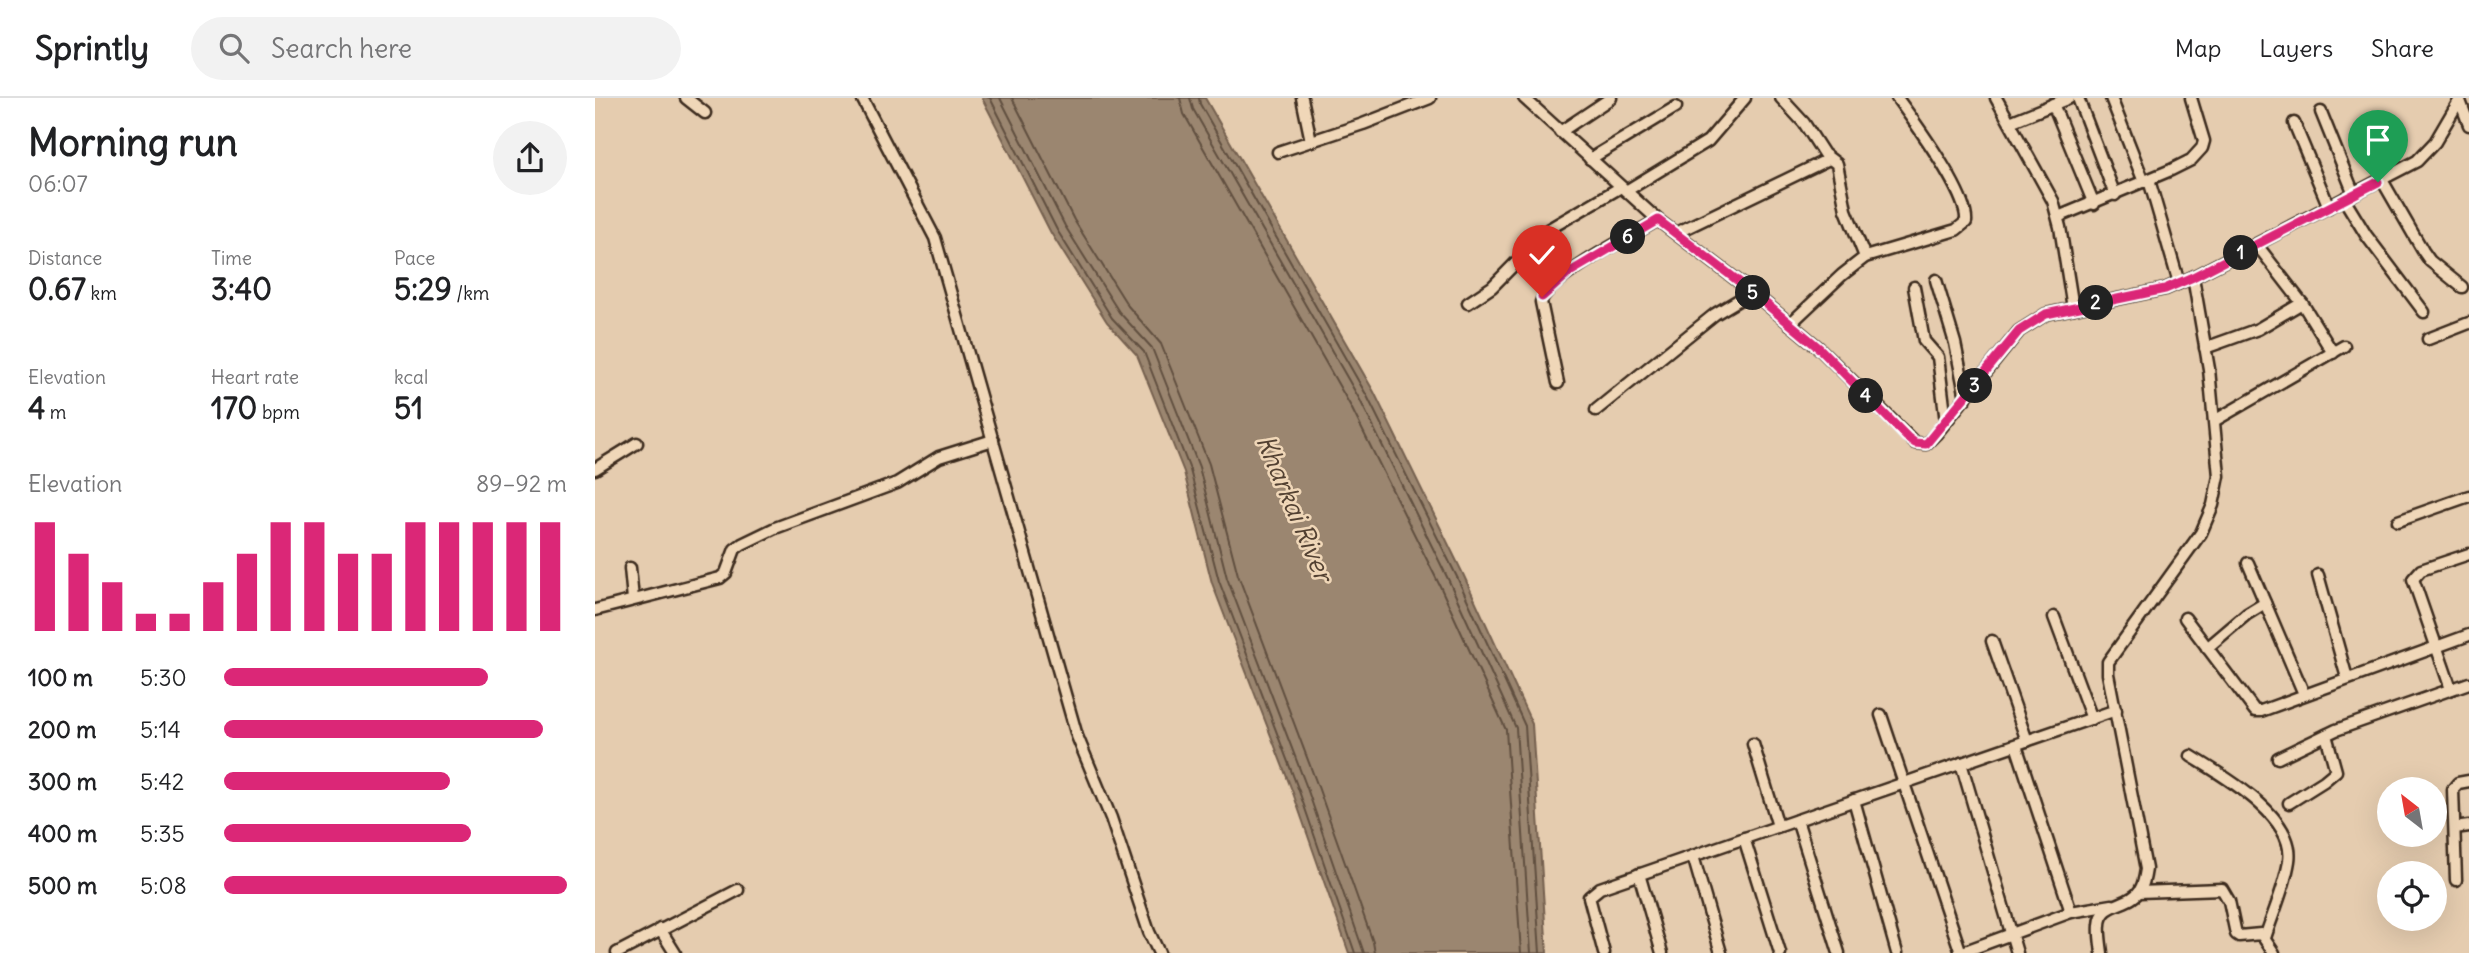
<!DOCTYPE html>
<html lang="en">
<head>
<meta charset="utf-8">
<style>
  :root { --surface:#fff; --page:#f2f2f2; --text:#202124; --muted:#757577; --line:#e0e0e0; --accent:#db2777 }
  body { margin:0; font-family:Delius,sans-serif; background:var(--page); color:var(--text); height:100vh; display:flex; flex-direction:column; font-size:26px; white-space:nowrap }
  * { box-sizing:border-box; margin:0 }
  p { font-size:23px; color:var(--muted) }
  .icon { flex:none; width:38px; height:38px; fill:none; stroke:currentColor; stroke-width:2; stroke-linecap:round; stroke-linejoin:round }
  .map { position:relative; flex:1; overflow:hidden }
  .details { display:flex; flex-direction:column; background:var(--surface); width:595px }
  .details>* { flex:none }
  .needle { width:46px; rotate:329deg }
  .fabs { position:absolute; left:1782px; top:679px; display:grid; gap:14px }
  .fabs a { display:grid; place-items:center; width:70px; height:70px; border-radius:50%; background:var(--surface); box-shadow:0 7px 28px #0002; font-size:35px }
  .pin { position:absolute; display:grid; place-items:center; width:60px; height:60px; color:#fff; margin:-72px -30px; border-radius:50% 50% 50% 0; rotate:-45deg; box-shadow:0 0 7px #0007 }
  .pin .icon { rotate:45deg }
  .km { position:absolute; width:35px; height:35px; margin:-18px; border-radius:50%; background:#222; color:#fff; font-size:19px; line-height:35px; text-align:center }
  .round { display:grid; place-items:center; flex:none; width:74px; height:74px; border-radius:37px; background:var(--page) }
  .overview { display:flex; align-items:center; justify-content:space-between; height:119px; padding:0 28px }
  h1 { font-size:38px; font-weight:800; line-height:52px }
  .metrics { display:grid; grid-template-columns:repeat(3,1fr); gap:10px; height:119px; padding:7px 28px }
  .metrics div { display:grid; align-content:center }
  .metrics b { font-size:30px; font-weight:800 }
  .metrics small { font-size:19px; font-weight:400 }
  .metrics p { font-size:19px }
  .chart { height:196px; padding:14px 28px }
  .chart p { display:flex; justify-content:space-between }
  .chart svg { width:100%; height:126px; margin-top:7px; stroke:var(--accent); stroke-width:6 }
  ul { padding:0 28px; list-style:none; font-size:23px }
  li { display:grid; grid-template-columns:112px 84px 1fr; align-items:center; height:52px }
  li i { height:18px; border-radius:9px; background:var(--accent) }
  header { display:flex; align-items:center; gap:42px; box-sizing:border-box; height:98px; padding:0 35px; background:var(--surface); border-bottom:2px solid var(--line) }
  header strong { font-size:33px }
  nav { display:flex; gap:38px; margin-inline-start:auto; font-size:24px }
  .search { width:490px; height:63px; background:var(--page); display:flex; align-items:center; gap:18px; box-sizing:border-box; padding:0 24px; border-radius:38px; color:var(--muted); font-size:26px }
  main { display:flex; flex:1; min-height:0 }
  .map>svg:first-child { display:block }
</style>
</head>
<body>
<header>
<strong>Sprintly</strong>
<div class="search"><svg class="icon" aria-label="search" viewBox="0 0 24 24"><circle cx="10" cy="10" r="6"/><path d="M15 15l6 6"/></svg>Search here</div>
<nav><a>Map</a><a>Layers</a><a>Share</a></nav>
</header>
<main>
<section class="details">
<div class="overview"><div><h1>Morning run</h1><p>06:07</p></div><a class="round"><svg class="icon" aria-label="share" viewBox="0 0 24 24"><path d="M12 15V3M7 8l5-5 5 5M5 13v7h14v-7"/></svg></a></div>
<div class="metrics">
<div><p>Distance</p><b>0.67<small> km</small></b></div>
<div><p>Time</p><b>3:40</b></div>
<div><p>Pace</p><b>5:29<small> /km</small></b></div>
</div>
<div class="metrics">
<div><p>Elevation</p><b>4<small> m</small></b></div>
<div><p>Heart rate</p><b>170<small> bpm</small></b></div>
<div><p>kcal</p><b>51</b></div>
</div>
<div class="chart"><p><span>Elevation</span>89–92 m</p>
<svg viewBox="0 0 160 44" preserveAspectRatio="none"><path d="M5 44V6M15 44V17M25 44V27M35 44V38M45 44V38M55 44V27M65 44V17M75 44V6M85 44V6M95 44V17M105 44V17M115 44V6M125 44V6M135 44V6M145 44V6M155 44V6"/></svg>
</div>
<ul>
<li><b>100 m</b>5:30<i style="width:77%"></i></li>
<li><b>200 m</b>5:14<i style="width:93%"></i></li>
<li><b>300 m</b>5:42<i style="width:66%"></i></li>
<li><b>400 m</b>5:35<i style="width:72%"></i></li>
<li><b>500 m</b>5:08<i style="width:100%"></i></li>
</ul>
</section>
<div class="map">
<svg width="1874" height="855" viewBox="0 0 1874 855">
  <rect width="100%" height="100%" fill="#e5ccaf"/>
  <filter id="ink" filterUnits="userSpaceOnUse"><feTurbulence type="fractalNoise" baseFrequency=".0143" numOctaves="2"/><feDisplacementMap in="SourceGraphic" scale="14" xChannelSelector="R" yChannelSelector="G"/><feConvolveMatrix kernelMatrix="1 2 1 2 8 2 1 2 1" color-interpolation-filters="sRGB"/></filter>
  <g filter="url(#ink)">
    <!-- water -->
    <path fill="#9b8670" stroke="#75614f" stroke-width="2" d="M 387,0 L 610,0 L 779,294 L 868,476 L 937,626 L 952,855 L 754,855 L 698,695 L 617,485 L 589,374 L 542,257 L 512,224 L 456,135 Z"/>
    <g fill="none" stroke-linecap="round" stroke-linejoin="round">
      <!-- shore -->
      <g stroke="#614f3f" stroke-width="2">
        <path d="M 395,0 L 462,132 L 517,220 L 549,254 L 595,372 L 624,483 L 704,693 L 760,855"/>
        <path d="M 405,0 L 470,128 L 524,214 L 557,250 L 604,369 L 632,480 L 712,690 L 769,855"/>
        <path d="M 417,0 L 479,122 L 533,208 L 566,246 L 614,366 L 643,477 L 722,686 L 778,844 L 780,855"/>
        <path d="M 585,0 L 589,16 L 755,307 L 845,488 L 911,632 L 926,855"/>
        <path d="M 595,0 L 598,11 L 765,302 L 854,483 L 921,630 L 936,855"/>
        <path d="M 604,0 L 605,6 L 772,298 L 862,479 L 930,628 L 945,855"/>
      </g>
      <defs>
        <g id="street">
          <path d="M 91,0 L 110,15"/>
          <path d="M 267,0 L 340,140 L 482,638 L 516,720 L 554,834 L 564,855"/>
          <path d="M 707,0 L 716,43"/>
          <path d="M 929,0 L 1063,122 L 1151,189 L 1224,250 L 1320,345 L 1331,346 L 1341,336 L 1424,233 L 1451,216 L 1570,191 L 1598,179"/>
          <path d="M 1186,0 L 1209,25 L 1229,56 L 1242,66 L 1251,112 L 1270,159"/>
          <path d="M 1401,0 L 1458,103 L 1465,129 L 1478,210"/>
          <path d="M 1483,0 L 1520,97"/>
          <path d="M 1516,0 L 1549,84"/>
          <path d="M 1864,0 L 1874,27"/>
          <path d="M 1458,6 L 1499,106"/>
          <path d="M 1726,14 L 1759,96"/>
          <path d="M 1415,24 L 1474,0"/>
          <path d="M 1699,25 L 1734,109"/>
          <path d="M 965,34 L 1016,0"/>
          <path d="M 683,54 L 768,26 L 835,0"/>
          <path d="M 995,61 L 1081,9"/>
          <path d="M 1554,82 L 1584,185"/>
          <path d="M 1787,82 L 1828,153 L 1835,163 L 1867,189"/>
          <path d="M 1031,93 L 1113,43 L 1150,0"/>
          <path d="M 1749,101 L 1771,137 L 1829,214"/>
          <path d="M 1463,119 L 1576,72 L 1596,62 L 1607,50 L 1609,43 L 1596,0"/>
          <path d="M 1081,135 L 1234,61"/>
          <path d="M 1662,147 L 1707,205 L 1738,255"/>
          <path d="M 1341,182 L 1360,245 L 1371,300"/>
          <path d="M 1319,189 L 1329,243 L 1343,259 L 1351,324"/>
          <path d="M 873,205 L 897,189 L 954,131 L 1026,89"/>
          <path d="M 1195,226 L 1247,177 L 1270,159 L 1361,132 L 1371,124 C 1374,98 1319,23 1302,0"/>
          <path d="M 1833,241 L 1874,225"/>
          <path d="M 1610,250 L 1663,231 L 1707,205"/>
          <path d="M 963,285 L 946,204 C 951,181 1041,135 1063,122"/>
          <path d="M 1001,312 L 1120,216 L 1157,194"/>
          <path d="M 1619,323 L 1749,248"/>
          <path d="M 0,371 L 42,345"/>
          <path d="M 1803,423 L 1874,398"/>
          <path d="M 1653,465 L 1709,596"/>
          <path d="M 35,470 L 38,501"/>
          <path d="M 1723,477 L 1752,580"/>
          <path d="M 0,512 L 125,480 L 131,475 L 140,451 L 147,446 L 180,430 L 302,385 L 344,359 L 398,342"/>
          <path d="M 1459,519 L 1497,621"/>
          <path d="M 1590,520 L 1660,613 L 1666,613 L 1874,537"/>
          <path d="M 1397,543 L 1432,643"/>
          <path d="M 1612,550 L 1652,516 L 1670,505"/>
          <path d="M 1856,591 L 1818,481 L 1826,472 L 1874,456"/>
          <path d="M 1286,617 L 1366,855"/>
          <path d="M 1158,646 L 1183,728"/>
          <path d="M 1421,647 L 1476,814"/>
          <path d="M 1596,658 C 1628,678 1701,718 1694,763 C 1690,789 1678,815 1670,840"/>
          <path d="M 1683,660 L 1741,632 L 1874,585"/>
          <path d="M 1366,665 L 1422,855"/>
          <path d="M 1259,702 L 1302,855"/>
          <path d="M 1694,705 L 1729,683 L 1741,673 L 1731,637"/>
          <path d="M 1202,722 L 1244,855"/>
          <path d="M 1860,730 L 1874,728"/>
          <path d="M 1149,740 L 1185,855"/>
          <path d="M 1098,758 L 1126,855"/>
          <path d="M 1044,776 L 1067,855"/>
          <path d="M 1861,782 L 1858,691 L 1863,685 L 1874,683"/>
          <path d="M 1544,794 L 1627,791 L 1634,803 L 1641,836 L 1644,838 L 1666,836 L 1679,855"/>
          <path d="M 65,831 L 80,855"/>
          <path d="M 22,855 L 143,792"/>
          <path d="M 1009,855 L 994,799 L 1005,790 L 1521,612"/>
          <path d="M 1365,855 L 1476,814 L 1517,807"/>
          <path d="M 1507,855 C 1506,846 1504,836 1505,827 C 1506,803 1535,809 1545,792 C 1549,786 1550,778 1551,771 L 1513,576 L 1513,564 L 1606,435 L 1618,407 L 1624,378 L 1614,271 L 1598,179 L 1822,63 L 1840,44 L 1864,3"/>
        </g>
      </defs>
      <!-- street casing -->
      <use href="#street" stroke="#3b2a1e" stroke-width="15"/>
      <!-- street -->
      <use href="#street" stroke="#f0d7b8" stroke-width="10"/>
    </g>
  </g>
  <g fill="none" stroke-linecap="round" stroke-linejoin="round" filter="url(#ink)">
    <defs>
      <path id="route" d="M 947,199 L 975,174 L 1063,122 L 1151,189 L 1224,250 L 1312,339 L 1320,345 L 1331,346 L 1424,233 L 1451,216 L 1570,191 L 1598,179 L 1783,84"/>
    </defs>
    <!-- route casing -->
    <use href="#route" stroke="#fff" stroke-width="14"/>
    <!-- route -->
    <use href="#route" stroke="#db2777" stroke-width="9"/>
  </g>
  <g text-anchor="middle" dominant-baseline="central" stroke-width="5" stroke-linejoin="round" paint-order="stroke">
    <!-- water labels -->
    <g font-size="26" font-style="italic" fill="#534132" stroke="#f0d7b8">
      <text transform="translate(700 410) rotate(67)">Kharkai River</text>
    </g>
  </g>
</svg>
<div class="fabs">
<a><svg class="needle" viewBox="-14 -14 28 28"><path d="M0-13l5 13h-10z" fill="#e53935"/><path d="M0 13l5-13h-10z" fill="#757577"/></svg></a>
<a><svg class="icon" aria-label="locate" viewBox="0 0 24 24"><circle cx="12" cy="12" r="6"/><path d="M12 2v4M12 18v4M2 12h4M18 12h4"/></svg></a>
</div>
<div class="pin" style="left:1783px;top:84px;background:#1e9e55"><svg class="icon" aria-label="arrive" viewBox="0 0 24 24"><path d="M6 21V4h12l-3 4 3 4H6"/></svg></div>
<div class="pin" style="left:947px;top:199px;background:#d93025"><svg class="icon" aria-label="check" viewBox="0 0 24 24"><path d="M5 12l5 5 9-10"/></svg></div>
<b class="km" style="left:1646px;top:155px">1</b>
<b class="km" style="left:1501px;top:205px">2</b>
<b class="km" style="left:1380px;top:288px">3</b>
<b class="km" style="left:1271px;top:298px">4</b>
<b class="km" style="left:1158px;top:195px">5</b>
<b class="km" style="left:1033px;top:139px">6</b>
</div>
</main>
</body>
</html>
